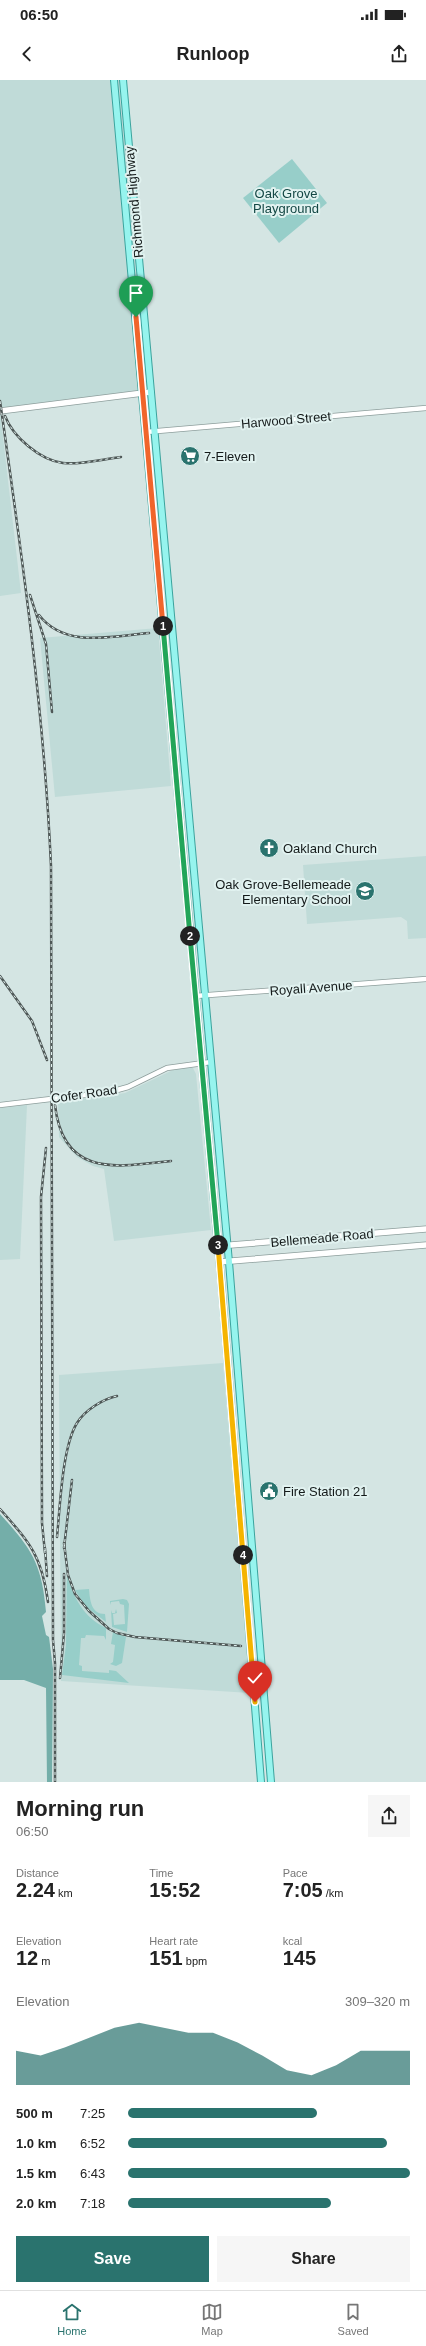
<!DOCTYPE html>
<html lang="en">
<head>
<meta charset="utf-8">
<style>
  :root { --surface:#fff; --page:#f6f6f6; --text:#222; --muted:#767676; --line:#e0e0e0; --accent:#2a736e }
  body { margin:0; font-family:Arial,sans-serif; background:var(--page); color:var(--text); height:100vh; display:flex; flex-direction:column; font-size:15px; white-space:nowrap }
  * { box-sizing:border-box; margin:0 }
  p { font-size:13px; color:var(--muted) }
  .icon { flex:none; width:22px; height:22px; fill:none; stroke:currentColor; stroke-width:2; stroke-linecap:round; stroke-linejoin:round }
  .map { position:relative; height:1702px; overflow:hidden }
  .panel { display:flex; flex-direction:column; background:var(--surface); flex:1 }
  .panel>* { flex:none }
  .pin { position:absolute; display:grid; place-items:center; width:34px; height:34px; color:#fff; margin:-41px -17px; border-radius:50% 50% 50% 0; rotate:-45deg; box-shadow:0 0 4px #0007 }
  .pin .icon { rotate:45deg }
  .km { position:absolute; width:20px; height:20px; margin:-10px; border-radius:50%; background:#222; color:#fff; font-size:11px; line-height:20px; text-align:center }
  .round { display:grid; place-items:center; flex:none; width:42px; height:42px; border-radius:0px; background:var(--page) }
  .overview { display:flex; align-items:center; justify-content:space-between; height:68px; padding:0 16px }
  h1 { font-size:22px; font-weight:700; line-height:30px }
  .figures { display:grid; grid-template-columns:repeat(3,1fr); gap:6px; height:68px; padding:4px 16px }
  .figures div { display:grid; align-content:center }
  .figures b { font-size:20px; font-weight:700 }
  .figures small { font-size:11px; font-weight:400 }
  .figures p { font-size:11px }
  .chart { height:112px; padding:8px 16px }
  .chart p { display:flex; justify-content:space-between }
  .chart svg { width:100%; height:72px; margin-top:4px; fill:var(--accent); opacity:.7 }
  .cta { display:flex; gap:8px; margin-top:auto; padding:8px 16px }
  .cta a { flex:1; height:46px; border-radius:0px; background:var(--accent); color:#fff; font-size:16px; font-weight:700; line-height:46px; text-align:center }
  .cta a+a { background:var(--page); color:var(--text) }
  ul { padding:0 16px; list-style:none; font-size:13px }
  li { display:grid; grid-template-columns:64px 48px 1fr; align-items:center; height:30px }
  li i { height:10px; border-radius:5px; background:var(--accent) }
  .status { display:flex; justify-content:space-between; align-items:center; height:28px; padding:0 20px; background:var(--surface); direction:ltr }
  .status svg { height:11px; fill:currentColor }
  header { display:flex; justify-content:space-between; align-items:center; height:52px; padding:0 16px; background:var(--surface); font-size:18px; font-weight:700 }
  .dock { display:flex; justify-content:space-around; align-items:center; height:56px; border-top:1px solid var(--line); background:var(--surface); font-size:11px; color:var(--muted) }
  .dock a { display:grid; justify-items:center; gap:2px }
  .dock .selected { color:var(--accent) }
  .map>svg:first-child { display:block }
</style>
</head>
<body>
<div class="status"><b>06:50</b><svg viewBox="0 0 49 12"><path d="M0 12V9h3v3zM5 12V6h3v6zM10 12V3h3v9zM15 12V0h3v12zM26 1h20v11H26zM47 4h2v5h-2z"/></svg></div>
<header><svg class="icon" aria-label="back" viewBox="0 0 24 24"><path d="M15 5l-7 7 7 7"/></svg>Runloop<svg class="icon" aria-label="share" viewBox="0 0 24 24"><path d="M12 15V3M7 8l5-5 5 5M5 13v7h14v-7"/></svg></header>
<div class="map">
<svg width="426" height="1702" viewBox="0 0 426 1702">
  <rect width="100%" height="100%" fill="#d4e5e3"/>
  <!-- built -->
  <g fill="#c0dbd8">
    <path d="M 0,0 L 119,0 L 147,313 L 0,331 L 21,513 L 0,516 Z"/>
    <path d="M 158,548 L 171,706 L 55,717 L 40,558 Z"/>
    <path d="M 426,776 L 426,858 L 408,859 L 407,841 L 401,837 L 307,844 L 303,785 Z"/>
    <path d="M 190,987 L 193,988 L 196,994 L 211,1150 L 114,1161 L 104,1089 L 93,1086 L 77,1077 L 59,1057 L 58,1022 L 125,1013 L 175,989 Z"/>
    <path d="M 27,1025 L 20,1179 L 0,1180 L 0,1028 Z"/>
    <path d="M 223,1283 L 250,1613 L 61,1601 L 59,1295 Z"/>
  </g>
  <!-- green -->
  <g fill="#97cec9">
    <path d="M 292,79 L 327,123 L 279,163 L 243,118 Z"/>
    <path d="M 67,1495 C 74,1518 83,1537 106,1548 L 106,1560 L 104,1556 L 86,1555 L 85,1558 L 81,1558 L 79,1585 L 82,1586 L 82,1591 L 109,1593 L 109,1590 L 116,1591 L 129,1603 L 62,1595 L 66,1565 Z"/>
    <path d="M 89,1509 C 90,1520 91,1534 105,1534 L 106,1542 L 85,1526 L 75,1510 Z"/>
    <path d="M 123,1519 L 127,1520 L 129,1524 L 127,1552 L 112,1547 L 111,1530 L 112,1533 L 115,1533 L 116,1529 L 117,1533 L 113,1534 L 114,1545 L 125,1544 L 124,1525 L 120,1524 L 119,1521 L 111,1522 L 110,1525 L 110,1521 Z"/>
    <path d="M 113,1552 L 126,1557 L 122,1583 L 116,1586 L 110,1584 L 113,1582 L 115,1565 L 111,1564 Z"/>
  </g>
  <!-- forest -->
  <path fill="#74aea9" d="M 0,1434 C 32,1469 42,1484 46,1532 L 42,1536 L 46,1555 L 49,1557 L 53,1589 L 52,1702 L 47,1702 L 46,1608 L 24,1600 L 0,1600 Z"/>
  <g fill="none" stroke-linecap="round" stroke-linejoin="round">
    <defs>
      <g id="tertiary">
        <path d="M 146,352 L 426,328"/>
        <path d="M 195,916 L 426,899"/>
        <path d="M 0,1025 L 110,1012 L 128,1007 L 167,988 L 211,982"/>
      </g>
      <g id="secondary">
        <path d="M 0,331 L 151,312"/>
        <path d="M 218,1166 L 426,1149"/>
        <path d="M 219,1182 L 426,1165"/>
      </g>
      <g id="primary">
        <path d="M 114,0 L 221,1200 L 261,1702"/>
        <path d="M 123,0 L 229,1182 L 271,1702"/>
      </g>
    </defs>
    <!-- tertiary casing -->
    <use href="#tertiary" stroke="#8d9e9c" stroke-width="6"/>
    <!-- secondary casing -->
    <use href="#secondary" stroke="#8d9e9c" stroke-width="7"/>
    <!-- primary casing -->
    <use href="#primary" stroke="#3ba39d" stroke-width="8"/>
    <!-- tertiary -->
    <use href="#tertiary" stroke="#fff" stroke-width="4.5"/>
    <!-- secondary -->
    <use href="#secondary" stroke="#fff" stroke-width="5.5"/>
    <!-- primary -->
    <use href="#primary" stroke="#96f4ee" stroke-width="6"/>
    <defs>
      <g id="rail">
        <path d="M 0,321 C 22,476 44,630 51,786 L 53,1560 L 55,1583 L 55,1702"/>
        <path d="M 5,336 C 13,357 40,380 63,383 C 81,385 103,379 121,377"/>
        <path d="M 30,515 L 46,564 L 52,632"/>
        <path d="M 39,535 C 65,569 113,556 149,553"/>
        <path d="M 0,896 L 32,941 L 47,980"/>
        <path d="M 55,1025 C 63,1098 117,1087 171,1081"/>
        <path d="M 0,1429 C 30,1463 42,1476 48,1522"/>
        <path d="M 57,1457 C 60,1428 62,1367 77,1343 C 85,1330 103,1319 117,1316"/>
        <path d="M 64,1463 L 68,1495 L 75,1514 L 89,1531 L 109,1549 L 117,1553 L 135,1557 L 241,1566"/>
        <path d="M 45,1468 L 47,1496"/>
        <path d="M 64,1468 L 72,1400"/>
        <path d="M 45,1473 L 42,1443 L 41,1117 L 46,1068"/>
        <path d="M 60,1598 L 64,1553 L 64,1494"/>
      </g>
    </defs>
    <!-- rail casing -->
    <use href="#rail" stroke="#4e5756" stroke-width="2.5"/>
    <!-- rail -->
    <use href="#rail" stroke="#e1f2f0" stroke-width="1" stroke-dasharray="3" stroke-linecap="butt"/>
  </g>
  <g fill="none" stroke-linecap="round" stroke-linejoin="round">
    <defs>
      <path id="split-1" d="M 136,237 L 163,546"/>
      <path id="split-2" d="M 163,546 L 190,856"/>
      <path id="split-3" d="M 190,856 L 218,1165"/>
      <path id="split-4" d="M 218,1165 L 243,1475"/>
      <path id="split-5" d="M 243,1475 L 255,1622"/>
    </defs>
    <!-- split-1 casing -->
    <use href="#split-1" stroke="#fff" stroke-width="8"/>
    <!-- split-2 casing -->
    <use href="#split-2" stroke="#fff" stroke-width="8"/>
    <!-- split-3 casing -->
    <use href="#split-3" stroke="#fff" stroke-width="8"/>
    <!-- split-4 casing -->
    <use href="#split-4" stroke="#fff" stroke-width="8"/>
    <!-- split-5 casing -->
    <use href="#split-5" stroke="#fff" stroke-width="8"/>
    <!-- split-1 -->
    <use href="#split-1" stroke="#f0652b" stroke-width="5"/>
    <!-- split-2 -->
    <use href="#split-2" stroke="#22a559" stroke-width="5"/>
    <!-- split-3 -->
    <use href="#split-3" stroke="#22a559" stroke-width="5"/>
    <!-- split-4 -->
    <use href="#split-4" stroke="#f5b400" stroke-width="5"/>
    <!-- split-5 -->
    <use href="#split-5" stroke="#f5b400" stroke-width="5"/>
  </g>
  <!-- icons -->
  <defs>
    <symbol id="supermarket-disc" viewBox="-11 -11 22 22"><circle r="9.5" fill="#2a736e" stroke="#e1f2f0"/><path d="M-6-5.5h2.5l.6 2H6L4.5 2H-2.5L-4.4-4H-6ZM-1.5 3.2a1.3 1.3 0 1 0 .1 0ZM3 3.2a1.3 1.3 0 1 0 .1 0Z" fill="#fff"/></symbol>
    <symbol id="church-disc" viewBox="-11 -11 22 22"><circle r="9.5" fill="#2a736e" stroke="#e1f2f0"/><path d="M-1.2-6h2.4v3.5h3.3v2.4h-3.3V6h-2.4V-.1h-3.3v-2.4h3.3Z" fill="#fff"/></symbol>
    <symbol id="school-disc" viewBox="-11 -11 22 22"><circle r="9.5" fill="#2a736e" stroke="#e1f2f0"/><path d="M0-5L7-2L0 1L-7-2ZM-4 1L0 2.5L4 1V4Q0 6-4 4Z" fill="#fff"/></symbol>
    <symbol id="civic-disc" viewBox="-11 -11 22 22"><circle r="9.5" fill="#2a736e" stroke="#e1f2f0"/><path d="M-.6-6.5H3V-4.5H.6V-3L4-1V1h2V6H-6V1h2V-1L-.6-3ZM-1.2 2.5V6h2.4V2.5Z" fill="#fff"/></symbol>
  </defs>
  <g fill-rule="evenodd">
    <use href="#supermarket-disc" x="179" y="365" width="22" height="22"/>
    <use href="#church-disc" x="258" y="757" width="22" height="22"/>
    <use href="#school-disc" x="354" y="800" width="22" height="22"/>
    <use href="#civic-disc" x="258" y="1400" width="22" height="22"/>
  </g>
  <g text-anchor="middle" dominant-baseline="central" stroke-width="4" stroke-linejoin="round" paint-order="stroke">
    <!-- park labels -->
    <g font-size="13" fill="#134744" stroke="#e1f2f0">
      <text x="286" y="113">Oak Grove<tspan x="286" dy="15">Playground</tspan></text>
    </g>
    <!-- street labels -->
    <g font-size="13" fill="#141a1a" stroke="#e1f2f0">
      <text transform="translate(134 122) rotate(-95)">Richmond Highway</text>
      <text transform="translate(286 340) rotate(-5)">Harwood Street</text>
      <text transform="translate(311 908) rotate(-4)">Royall Avenue</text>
      <text transform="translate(84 1014) rotate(-8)">Cofer Road</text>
      <text transform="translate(322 1158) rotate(-5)">Bellemeade Road</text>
    </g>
    <!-- poi labels -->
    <g font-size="13" fill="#141a1a" stroke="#e1f2f0" text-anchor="start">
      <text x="204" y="376">7-Eleven</text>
      <text x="283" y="768">Oakland Church</text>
      <text x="351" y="804" text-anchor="end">Oak Grove-Bellemeade<tspan x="351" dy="15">Elementary School</tspan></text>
      <text x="283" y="1411">Fire Station 21</text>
    </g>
  </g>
</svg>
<div class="pin" style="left:136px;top:237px;background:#1e9e55"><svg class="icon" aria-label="arrive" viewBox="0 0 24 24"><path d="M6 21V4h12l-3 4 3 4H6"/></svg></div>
<div class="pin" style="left:255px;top:1622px;background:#d93025"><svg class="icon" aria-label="check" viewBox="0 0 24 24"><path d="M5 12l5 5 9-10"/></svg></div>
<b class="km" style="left:163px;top:546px">1</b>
<b class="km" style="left:190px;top:856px">2</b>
<b class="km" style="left:218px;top:1165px">3</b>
<b class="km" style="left:243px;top:1475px">4</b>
</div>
<section class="panel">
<div class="overview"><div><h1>Morning run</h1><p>06:50</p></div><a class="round"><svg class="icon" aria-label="share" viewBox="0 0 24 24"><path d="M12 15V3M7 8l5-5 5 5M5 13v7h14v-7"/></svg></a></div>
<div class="figures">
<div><p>Distance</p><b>2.24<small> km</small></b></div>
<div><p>Time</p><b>15:52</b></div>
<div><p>Pace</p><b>7:05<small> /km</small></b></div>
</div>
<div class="figures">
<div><p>Elevation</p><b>12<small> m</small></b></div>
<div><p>Heart rate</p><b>151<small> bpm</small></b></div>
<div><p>kcal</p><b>145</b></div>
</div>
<div class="chart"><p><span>Elevation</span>309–320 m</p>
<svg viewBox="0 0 160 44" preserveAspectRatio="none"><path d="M0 44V23L10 26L20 21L30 15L40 9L50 6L60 9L70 12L80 12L90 18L100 26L110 35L120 38L130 32L140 23L150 23L160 23V44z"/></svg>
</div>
<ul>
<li><b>500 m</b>7:25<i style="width:67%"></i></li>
<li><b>1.0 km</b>6:52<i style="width:92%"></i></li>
<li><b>1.5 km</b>6:43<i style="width:100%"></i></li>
<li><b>2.0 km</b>7:18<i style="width:72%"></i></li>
</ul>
<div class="cta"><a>Save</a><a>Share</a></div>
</section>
<nav class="dock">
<a class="selected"><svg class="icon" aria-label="home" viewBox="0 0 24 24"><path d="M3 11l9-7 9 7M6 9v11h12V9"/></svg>Home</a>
<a><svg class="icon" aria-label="map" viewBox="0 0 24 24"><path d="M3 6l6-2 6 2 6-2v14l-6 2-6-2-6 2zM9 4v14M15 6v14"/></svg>Map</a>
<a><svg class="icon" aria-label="saved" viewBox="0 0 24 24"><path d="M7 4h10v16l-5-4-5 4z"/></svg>Saved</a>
</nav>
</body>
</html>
